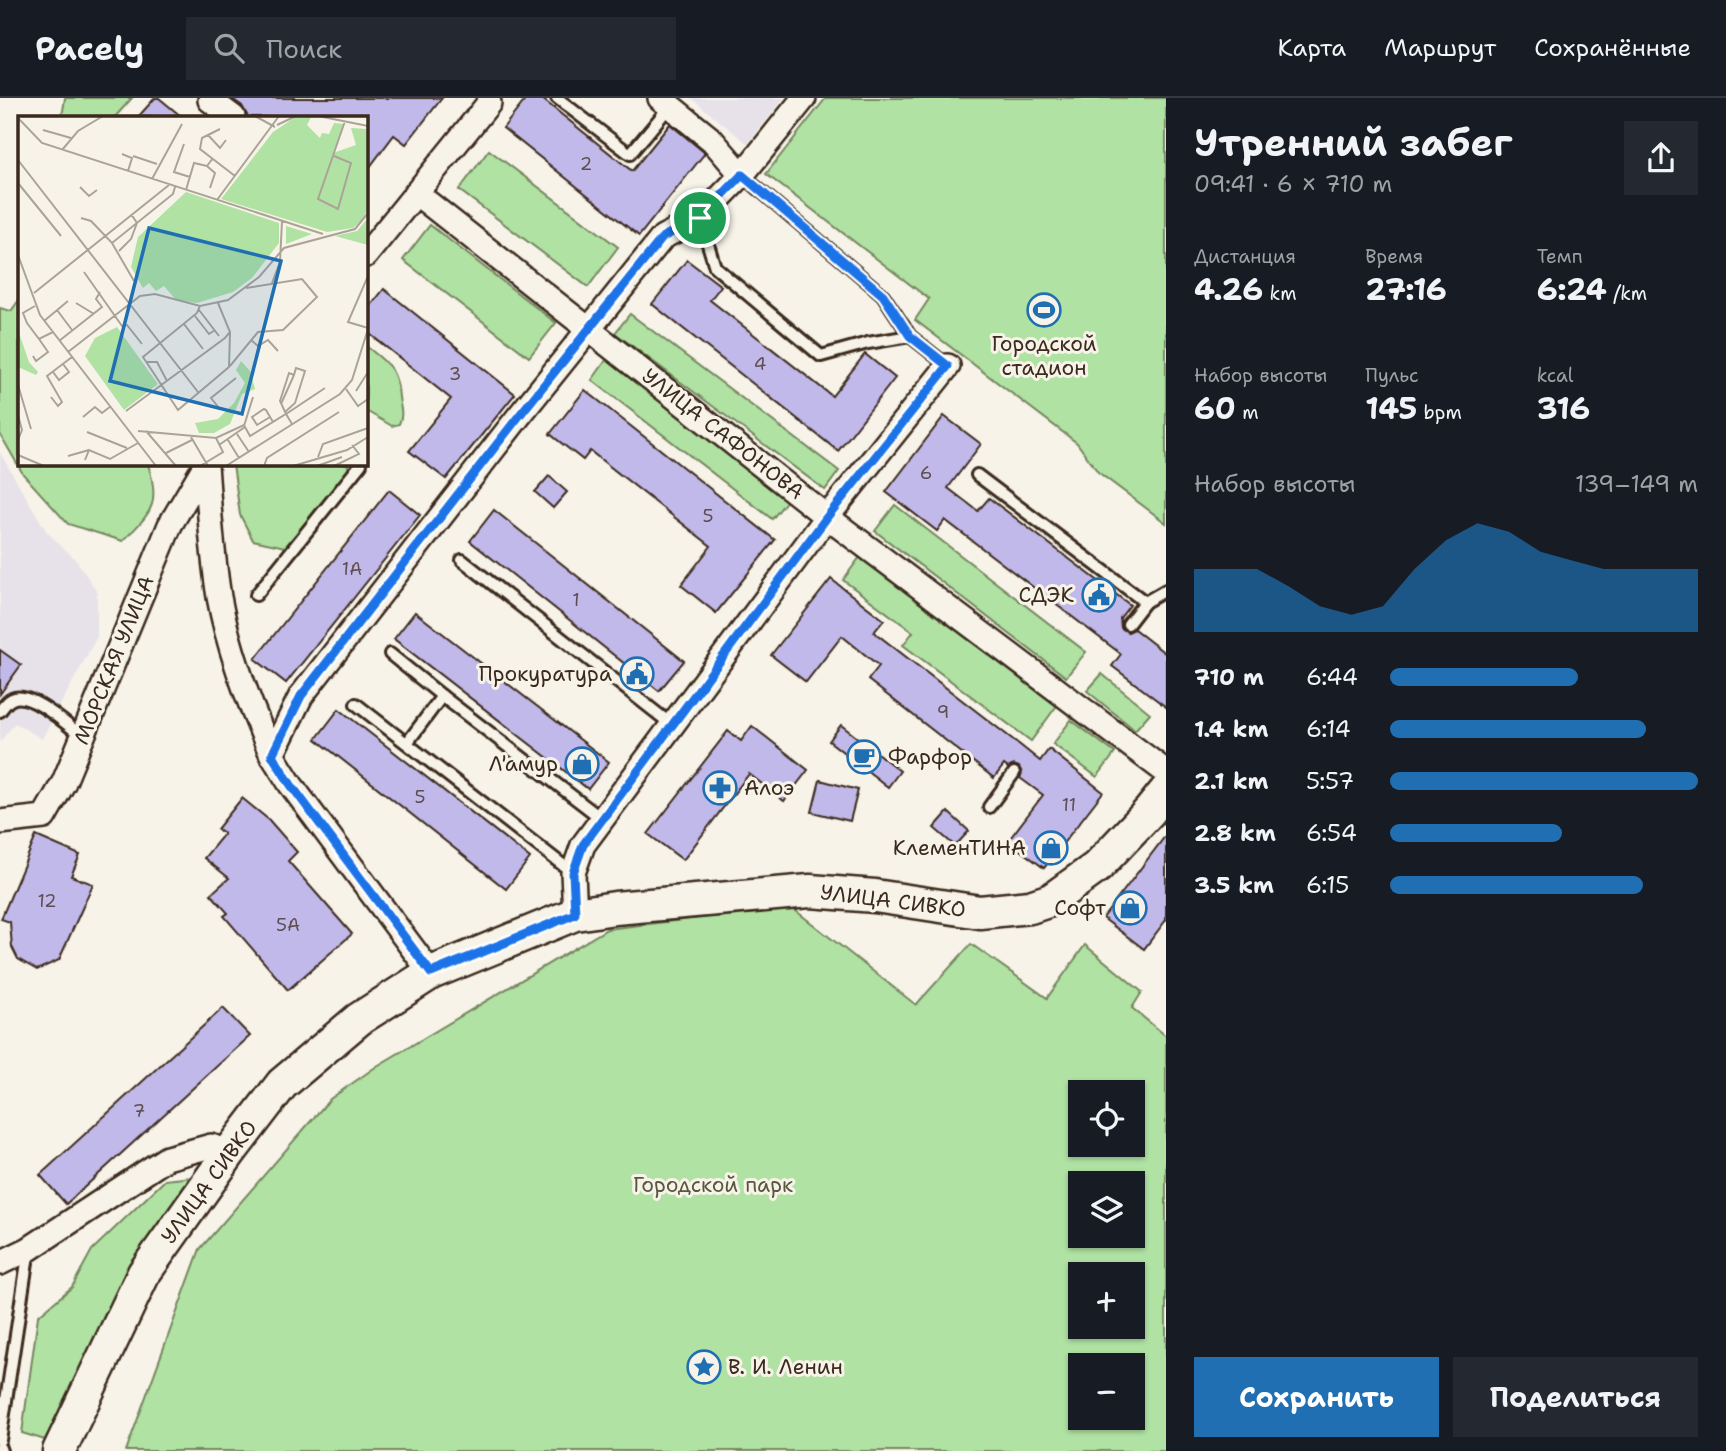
<!DOCTYPE html>
<html lang="ru">
<head>
<meta charset="utf-8">
<style>
  :root { --surface:#171b24; --page:#242831; --text:#f1f3f6; --muted:#9ea1a6; --line:#363941; --accent:#1f6fb2 }
  body { margin:0; font-family:"Shantell Sans",sans-serif; background:var(--page); color:var(--text); height:100vh; display:flex; flex-direction:column; font-size:26px; white-space:nowrap }
  * { box-sizing:border-box; margin:0 }
  p { font-size:23px; color:var(--muted) }
  .icon { flex:none; width:38px; height:38px; fill:none; stroke:currentColor; stroke-width:2; stroke-linecap:round; stroke-linejoin:round }
  .map { position:relative; flex:1; overflow:hidden }
  .side { display:flex; flex-direction:column; background:var(--surface); width:560px }
  .side>* { flex:none }
  .fabs { position:absolute; left:1068px; top:982px; display:grid; gap:14px }
  .fabs a { display:grid; place-items:center; width:77px; height:77px; border-radius:0px; background:var(--surface); box-shadow:0 2px 5px #0004; font-size:35px }
  .pin { position:absolute; display:grid; place-items:center; width:60px; height:60px; color:#fff; margin:-30px; border:4px solid #fff; border-radius:50%; box-shadow:0 2px 7px #0007 }
  .round { display:grid; place-items:center; flex:none; width:74px; height:74px; border-radius:0px; background:var(--page) }
  .headline { display:flex; align-items:center; justify-content:space-between; height:119px; padding:0 28px }
  h1 { font-size:38px; font-weight:700; line-height:52px }
  .stats { display:grid; grid-template-columns:repeat(3,1fr); gap:10px; height:119px; padding:7px 28px }
  .stats div { display:grid; align-content:center }
  .stats b { font-size:30px; font-weight:700 }
  .stats small { font-size:19px; font-weight:400 }
  .stats p { font-size:19px }
  .chart { height:196px; padding:14px 28px }
  .chart p { display:flex; justify-content:space-between }
  .chart svg { width:100%; height:126px; margin-top:7px; fill:var(--accent); opacity:.7 }
  .cta { display:flex; gap:14px; margin-top:auto; padding:14px 28px }
  .cta a { flex:1; height:80px; border-radius:0px; background:var(--accent); color:#fff; font-size:28px; font-weight:700; line-height:80px; text-align:center }
  .cta a+a { background:var(--page); color:var(--text) }
  ul { padding:0 28px; list-style:none; font-size:23px }
  li { display:grid; grid-template-columns:112px 84px 1fr; align-items:center; height:52px }
  li i { height:18px; border-radius:9px; background:var(--accent) }
  header { display:flex; align-items:center; gap:42px; box-sizing:border-box; height:98px; padding:0 35px; background:var(--surface); border-bottom:2px solid var(--line) }
  header strong { font-size:33px }
  nav { display:flex; gap:38px; margin-inline-start:auto; font-size:24px }
  .search { width:490px; height:63px; background:var(--page); display:flex; align-items:center; gap:18px; box-sizing:border-box; padding:0 24px; border-radius:0px; color:var(--muted); font-size:26px }
  main { display:flex; flex:1; min-height:0 }
  .map>svg:first-child { display:block }
</style>
</head>
<body>
<header>
<strong>Pacely</strong>
<div class="search"><svg class="icon" aria-label="search" viewBox="0 0 24 24"><circle cx="10" cy="10" r="6"/><path d="M15 15l6 6"/></svg>Поиск</div>
<nav><a>Карта</a><a>Маршрут</a><a>Сохранённые</a></nav>
</header>
<main>
<div class="map">
<svg width="1166" height="1353" viewBox="0 0 1166 1353">
  <rect width="100%" height="100%" fill="#f7f3e8"/>
  <filter id="ink" filterUnits="userSpaceOnUse"><feTurbulence type="fractalNoise" baseFrequency=".0143" numOctaves="2"/><feDisplacementMap in="SourceGraphic" scale="14" xChannelSelector="R" yChannelSelector="G"/><feConvolveMatrix kernelMatrix="1 2 1 2 8 2 1 2 1" color-interpolation-filters="sRGB"/></filter>
  <g filter="url(#ink)">
    <!-- built -->
    <g fill="#e7e2e9">
      <path d="M 691,0 L 784,0 L 748,46 Z"/>
      <path d="M 0,355 L 47,434 L 77,463 L 97,494 L 97,539 L 42,641 L 15,625 L 0,644 Z"/>
    </g>
    <!-- green -->
    <g fill="#b0e2a3" stroke="#768660" stroke-width="2" fill-rule="evenodd">
      <path d="M 65,0 L 132,0 L 115,19 L 62,19 Z"/>
      <path d="M 826,0 L 1166,0 L 1166,425 L 1098,374 L 1077,345 L 915,222 L 929,201 L 766,76 Z"/>
      <path d="M 489,52 L 618,149 L 588,189 L 459,92 Z"/>
      <path d="M 430,127 L 556,225 L 529,259 L 403,162 Z"/>
      <path d="M 19,202 L 19,366 L 148,366 C 161,408 151,414 123,443 L 68,426 L 23,376 L 0,336 L 0,210 L 11,213 Z"/>
      <path d="M 630,216 L 839,373 L 825,392 L 615,235 Z"/>
      <path d="M 366,248 C 388,266 397,270 399,299 C 400,310 404,315 399,326 L 392,328 L 366,313 Z"/>
      <path d="M 607,261 L 788,401 L 772,421 L 592,282 Z"/>
      <path d="M 233,366 L 348,366 L 348,376 L 285,449 L 253,442 L 240,417 Z"/>
      <path d="M 895,407 L 1086,554 L 1066,579 L 875,433 Z"/>
      <path d="M 860,459 L 1058,606 L 1031,643 L 903,547 L 913,534 L 843,482 Z"/>
      <path d="M 1102,576 L 1150,615 L 1135,632 L 1087,593 Z"/>
      <path d="M 1071,622 L 1115,655 L 1097,679 L 1053,646 Z"/>
      <path d="M 791,809 L 916,907 L 971,846 L 1047,900 L 1085,847 L 1142,894 L 1132,910 L 1166,938 L 1166,1353 L 126,1353 L 200,1151 L 330,1001 L 377,968 L 607,831 ZM 1080,994 L 1132,994 L 1132,1046 L 1080,1046 ZM 1080,1085 L 1132,1085 L 1132,1138 L 1080,1138 ZM 1080,1176 L 1132,1176 L 1132,1228 L 1080,1228 ZM 1080,1267 L 1132,1267 L 1132,1320 L 1080,1320 Z"/>
      <path d="M 202,1078 L 129,1176 L 45,1342 L 22,1335 L 38,1218 L 72,1189 L 92,1152 L 165,1082 Z"/>
    </g>
    <!-- building -->
    <g fill="#c2b9eb" stroke="#3b2a1e" stroke-width="2">
      <path d="M 155,0 L 159,0 L 182,19 L 138,19 Z"/>
      <path d="M 231,0 L 442,0 L 406,46 L 394,37 L 366,74 L 366,19 L 248,19 L 242,8 Z"/>
      <path d="M 527,0 L 541,0 L 632,73 L 670,26 L 705,55 L 639,138 L 503,30 Z"/>
      <path d="M 687,162 L 721,188 L 710,202 L 832,298 L 865,256 L 895,280 L 838,353 L 652,206 Z"/>
      <path d="M 384,191 L 515,296 L 446,381 L 409,353 L 451,301 L 366,233 L 366,214 Z"/>
      <path d="M 585,292 L 775,442 L 716,515 L 681,487 L 711,448 L 590,353 L 583,362 L 550,336 Z"/>
      <path d="M 944,318 L 981,346 L 948,390 L 978,413 L 989,400 L 1130,507 L 1120,520 L 1121,530 L 1128,534 L 1134,531 L 1166,556 L 1166,609 L 1112,568 L 1121,556 L 945,422 L 937,433 L 886,394 Z"/>
      <path d="M 549,378 L 567,394 L 553,410 L 535,394 Z"/>
      <path d="M 389,392 L 420,417 L 286,585 L 255,561 Z"/>
      <path d="M 494,412 L 684,563 L 659,593 L 470,443 Z"/>
      <path d="M 831,481 L 884,522 L 874,534 L 1020,647 L 1040,663 L 1049,651 L 1103,694 L 1044,770 L 1008,743 L 1043,697 L 1020,680 L 1022,675 L 1019,669 L 1014,667 L 1008,670 L 1004,667 L 994,680 L 868,582 L 879,568 L 842,538 L 806,584 L 771,557 Z"/>
      <path d="M 415,514 L 609,664 L 588,691 L 394,541 Z"/>
      <path d="M 0,552 L 21,567 L 0,596 Z"/>
      <path d="M 339,611 L 530,760 L 506,791 L 316,641 Z"/>
      <path d="M 841,627 L 900,673 L 888,689 L 829,643 Z"/>
      <path d="M 752,628 L 808,672 L 784,703 L 749,676 L 683,762 L 648,736 L 728,633 L 741,643 Z"/>
      <path d="M 820,682 L 858,692 L 850,723 L 812,714 Z"/>
      <path d="M 242,700 L 269,722 L 297,754 L 288,763 L 352,836 L 288,892 L 224,818 L 228,815 L 211,796 L 229,780 L 204,760 L 224,736 L 217,731 Z"/>
      <path d="M 948,714 L 969,733 L 955,748 L 934,730 Z"/>
      <path d="M 1166,737 L 1166,822 L 1144,851 L 1103,820 Z"/>
      <path d="M 36,738 L 80,757 L 71,778 L 93,786 L 59,862 L 37,872 L 18,861 L 12,849 L 10,824 L 1,821 Z"/>
      <path d="M 223,910 L 250,938 L 66,1106 L 40,1077 Z"/>
    </g>
    <g fill="none" stroke-linecap="round" stroke-linejoin="round">
      <defs>
        <g id="lane">
          <path d="M 557,0 L 630,56 L 670,8"/>
          <path d="M 742,77 L 883,197 L 910,238 L 948,268"/>
          <path d="M 700,120 L 715,169 L 821,258 L 868,245 L 910,238"/>
          <path d="M 977,377 L 1145,504 L 1166,492"/>
          <path d="M 462,462 L 672,627"/>
          <path d="M 256,497 L 361,366"/>
          <path d="M 1128,526 L 1145,504"/>
          <path d="M 390,556 L 442,598"/>
          <path d="M 356,606 L 573,775"/>
          <path d="M 0,613 C 3,609 7,603 12,601 C 30,592 68,628 83,639"/>
          <path d="M 407,645 L 442,598 L 602,721"/>
          <path d="M 989,709 L 1014,675"/>
          <path d="M 0,1342 L 29,1151"/>
          <path d="M 0,1350 L 1,1353"/>
        </g>
        <g id="street">
          <path d="M 660,0 L 712,42 L 742,77"/>
          <path d="M 210,2 L 233,19"/>
          <path d="M 417,96 L 827,419 L 1166,674"/>
          <path d="M 366,157 L 489,5"/>
          <path d="M 206,366 C 209,410 212,456 219,499 C 229,554 249,606 272,657"/>
          <path d="M 0,724 L 44,719 L 64,684 L 170,427 L 206,366"/>
          <path d="M 575,816 L 573,775 L 583,747 L 827,419 L 948,268"/>
          <path d="M 431,875 L 291,687 L 272,657 L 301,598 L 519,318 L 663,139 L 700,120 L 742,77 L 804,0"/>
          <path d="M 0,1165 L 29,1151 L 167,1060 L 211,1048 L 230,1054"/>
        </g>
        <path id="secondary" d="M 59,1353 L 144,1175 L 230,1054 L 282,986 L 359,921 L 431,875 L 575,816 L 615,810 L 810,793 L 875,798 L 980,814 L 1030,809 L 1051,802 L 1097,769 L 1149,714 L 1166,693"/>
      </defs>
      <!-- lane casing -->
      <use href="#lane" stroke="#3b2a1e" stroke-width="16"/>
      <!-- street casing -->
      <use href="#street" stroke="#3b2a1e" stroke-width="28"/>
      <!-- secondary casing -->
      <use href="#secondary" stroke="#3b2a1e" stroke-width="37"/>
      <!-- lane -->
      <use href="#lane" stroke="#f7f3e8" stroke-width="10"/>
      <!-- street -->
      <use href="#street" stroke="#f7f3e8" stroke-width="23"/>
      <!-- secondary -->
      <use href="#secondary" stroke="#f7f3e8" stroke-width="32"/>
    </g>
  </g>
  <g fill="none" stroke-linecap="round" stroke-linejoin="round" filter="url(#ink)">
    <defs>
      <path id="route" d="M 742,77 L 883,197 L 910,238 L 948,268 L 827,419 L 583,747 L 573,775 L 575,816 L 431,875 L 291,687 L 272,657 L 301,598 L 519,318 L 663,139 L 700,120 Z"/>
    </defs>
    <!-- route casing -->
    <use href="#route" stroke="#fff" stroke-width="14"/>
    <!-- route -->
    <use href="#route" stroke="#1a73e8" stroke-width="9"/>
  </g>
  <!-- icons -->
  <defs>
    <symbol id="stadium-ring" viewBox="-11 -11 22 22"><circle r="9.5" fill="#f7f3e8" stroke="#1f6fb2" stroke-width="1.5"/><path d="M0-5a6.5 5 0 1 0 0 10a6.5 5 0 1 0 0-10ZM-3.5-1.8h7v3.6h-7Z" fill="#1f6fb2"/></symbol>
    <symbol id="civic-ring" viewBox="-11 -11 22 22"><circle r="9.5" fill="#f7f3e8" stroke="#1f6fb2" stroke-width="1.5"/><path d="M-.6-6.5H3V-4.5H.6V-3L4-1V1h2V6H-6V1h2V-1L-.6-3ZM-1.2 2.5V6h2.4V2.5Z" fill="#1f6fb2"/></symbol>
    <symbol id="cafe-ring" viewBox="-11 -11 22 22"><circle r="9.5" fill="#f7f3e8" stroke="#1f6fb2" stroke-width="1.5"/><path d="M-5.5-4.5H6V0H3Q3 3.5 0 3.5H-2.5Q-5.5 3.5-5.5 0ZM3-3.2v2h1.7v-2ZM-6 4.5H4V6H-6Z" fill="#1f6fb2"/></symbol>
    <symbol id="shop-ring" viewBox="-11 -11 22 22"><circle r="9.5" fill="#f7f3e8" stroke="#1f6fb2" stroke-width="1.5"/><path d="M-5-2.5h2.3a2.7 3.5 0 0 1 5.4 0H5L5.5 6h-11ZM-1.5-2.5h3a1.5 2.3 0 0 0-3 0Z" fill="#1f6fb2"/></symbol>
    <symbol id="pharmacy-ring" viewBox="-11 -11 22 22"><circle r="9.5" fill="#f7f3e8" stroke="#1f6fb2" stroke-width="1.5"/><path d="M-2-6h4v4h4v4h-4v4h-4v-4h-4v-4h4Z" fill="#1f6fb2"/></symbol>
    <symbol id="sight-ring" viewBox="-11 -11 22 22"><circle r="9.5" fill="#f7f3e8" stroke="#1f6fb2" stroke-width="1.5"/><path d="M0-6L1.8-2.2L6-1.7L2.9 1.2L3.7 5.4L0 3.3L-3.7 5.4L-2.9 1.2L-6-1.7L-1.8-2.2Z" fill="#1f6fb2"/></symbol>
  </defs>
  <g fill-rule="evenodd">
    <use href="#stadium-ring" x="1025" y="193" width="38" height="38"/>
    <use href="#civic-ring" x="1080" y="478" width="38" height="38"/>
    <use href="#civic-ring" x="618" y="557" width="38" height="38"/>
    <use href="#cafe-ring" x="845" y="640" width="38" height="38"/>
    <use href="#shop-ring" x="563" y="647" width="38" height="38"/>
    <use href="#pharmacy-ring" x="701" y="671" width="38" height="38"/>
    <use href="#shop-ring" x="1032" y="731" width="38" height="38"/>
    <use href="#shop-ring" x="1111" y="791" width="38" height="38"/>
    <use href="#sight-ring" x="685" y="1250" width="38" height="38"/>
  </g>
  <g text-anchor="middle" dominant-baseline="central" stroke-width="6" stroke-linejoin="round" paint-order="stroke">
    <!-- number labels -->
    <g font-size="18" fill="#5d4e51">
      <text x="586" y="66">2</text>
      <text x="760" y="266">4</text>
      <text x="455" y="276">3</text>
      <text x="926" y="375">6</text>
      <text x="708" y="418">5</text>
      <text x="352" y="471">1А</text>
      <text x="576" y="502">1</text>
      <text x="943" y="614">9</text>
      <text x="420" y="699">5</text>
      <text x="1069" y="707">11</text>
      <text x="47" y="803">12</text>
      <text x="288" y="827">5А</text>
      <text x="139" y="1013">7</text>
    </g>
    <!-- poi labels -->
    <g font-size="21" fill="#3b2a1e" stroke="#f7f3e8" text-anchor="end">
      <text x="1044" y="246" text-anchor="middle">Городской<tspan x="1044" dy="24">стадион</tspan></text>
      <text x="1074" y="497">СДЭК</text>
      <text x="612" y="576">Прокуратура</text>
      <text x="888" y="659" text-anchor="start">Фарфор</text>
      <text x="558" y="666">Л'амур</text>
      <text x="744" y="690" text-anchor="start">Алоэ</text>
      <text x="1026" y="750">КлеменТИНА</text>
      <text x="1106" y="810">Софт</text>
      <text x="728" y="1269" text-anchor="start">В. И. Ленин</text>
    </g>
    <!-- street labels -->
    <g font-size="21" fill="#3b2a1e" stroke="#f7f3e8">
      <text transform="translate(723 336) rotate(38)">УЛИЦА САФОНОВА</text>
      <text transform="translate(114 562) rotate(-68)">МОРСКАЯ УЛИЦА</text>
      <text transform="translate(893 803) rotate(7)">УЛИЦА СИВКО</text>
      <text transform="translate(209 1084) rotate(-54)">УЛИЦА СИВКО</text>
    </g>
    <!-- park labels -->
    <g font-size="21" fill="#58583f" stroke="#f7f3e8">
      <text x="713" y="1087">Городской парк</text>
    </g>
  </g>
  <!-- overview -->
  <g transform="translate(18 18)">
    <rect width="350" height="350" fill="#f7f3e8"/>
    <path d="M 293,1 L 289,9 L 302,22 L 304,17 L 311,18 L 316,7 L 326,8 L 315,37 L 338,29 L 333,12 L 350,13 L 350,92 L 345,103 L 335,112 L 309,116 L 203,83 L 255,16 L 276,2 ZM 168,76 L 261,107 L 261,127 L 234,162 L 215,176 L 179,187 L 158,184 L 146,170 L 138,175 L 131,167 L 125,172 L 113,151 L 120,121 ZM 350,102 L 350,129 L 317,120 L 339,115 ZM 268,110 L 294,118 L 268,128 ZM 99,211 L 140,268 L 106,294 L 67,240 L 77,222 ZM 0,214 L 11,246 L 20,256 L 18,259 L 0,251 ZM 223,245 L 232,255 L 237,273 L 224,278 L 212,308 L 196,317 L 181,317 L 177,307 L 200,303 L 216,287 L 227,267 L 218,254 Z" fill="#b0e2a3"/>
    <path fill="none" stroke="#aca397" stroke-width="2" d="M 237,0 L 257,11M 300,0 L 350,10M 0,2 L 24,27 L 305,118M 259,9 L 278,0M 202,13 L 184,22 L 182,33 L 217,60M 25,14 L 53,22M 190,19 L 202,32 L 208,24M 166,28 L 156,56 L 172,61M 44,34 L 60,15 L 85,0M 104,38 L 114,42 L 110,55M 115,40 L 139,48M 316,40 L 333,47 L 320,93 L 300,83 L 327,5M 0,44 L 180,276M 134,63 L 164,8M 0,67 L 43,120M 62,71 L 71,80 L 79,74M 192,72 L 197,57 L 189,50 L 195,42M 168,74 L 176,47 L 189,50M 199,84 L 261,0M 63,102 L 73,105 L 94,127 L 155,78 L 157,71M 94,127 L 116,165M 101,135 L 113,123 L 119,107 L 113,98M 0,139 L 22,199 L 138,350M 66,156 L 104,210 L 109,209 L 124,228M 350,160 L 330,206 L 350,212M 254,167 L 262,146 L 264,105M 16,177 L 151,69M 58,187 L 76,198M 17,190 L 5,197 L 9,207 L 21,223 L 35,216M 182,190 L 179,197 L 125,241 L 160,294 L 211,251 L 212,216M 39,194 L 54,214M 181,194 L 201,220M 177,200 L 191,218 L 197,214M 26,205 L 50,185M 166,208 L 185,233M 233,224 L 240,230 L 250,224 L 260,235M 41,225 L 84,191 L 78,183 L 82,176M 50,236 L 122,180 L 137,178 L 182,190 L 210,184 L 241,161 L 266,132 L 337,113 L 350,97M 15,240 L 18,245 L 30,236 L 21,223M 128,246 L 139,246 L 149,265M 212,250 L 240,216 L 265,214 L 299,181 L 284,163 L 228,172M 35,256 L 41,264 L 51,256 L 45,248M 0,269 L 13,313M 328,273 L 340,290 L 350,283M 338,275 L 350,256M 33,281 L 40,290 L 44,286 L 29,260 L 54,241M 263,288 L 276,259M 201,292 L 193,282 L 218,262M 108,295 L 207,222 L 212,216 L 200,187M 267,296 L 277,287 L 287,255 L 278,252 L 276,259 L 271,257 L 262,285 L 268,298 L 307,272M 0,299 L 4,314 L 0,324M 65,301 L 77,291 L 84,297 L 93,290M 252,301 L 239,309 L 234,301 L 246,293 L 248,294 L 255,306M 226,310 L 235,281M 120,315 L 198,322 L 226,309M 128,315 L 158,350M 69,316 L 109,332M 219,318 L 231,336M 173,321 L 190,350M 210,324 L 221,342M 201,329 L 227,311 L 232,320 L 268,298 L 274,308M 148,337 L 174,324M 0,339 L 26,350M 50,340 L 71,334M 300,341 L 305,328 L 350,312M 67,344 L 71,334 L 92,343 L 120,327M 182,350 L 205,336 L 198,322M 208,350 L 322,278 L 334,264 L 350,213M 246,350 L 249,342 L 321,296M 275,350 L 329,334 L 350,321M 299,350 L 324,341M 316,350 L 341,338 L 334,329"/>
    <path fill="#1f6fb2" fill-opacity="0.15" stroke="#1f6fb2" stroke-width="3.5" d="M 131,112 L 263,145 L 224,298 L 92,265 Z"/>
    <rect width="350" height="350" fill="none" stroke="#3b2a1e" stroke-width="3.5"/>
  </g>
</svg>
<div class="fabs">
<a><svg class="icon" aria-label="locate" viewBox="0 0 24 24"><circle cx="12" cy="12" r="6"/><path d="M12 2v4M12 18v4M2 12h4M18 12h4"/></svg></a>
<a><svg class="icon" aria-label="layers" viewBox="0 0 24 24"><path d="M12 4l9 5-9 5-9-5zM3 14l9 5 9-5"/></svg></a>
<a>+</a>
<a>−</a>
</div>
<div class="pin" style="left:700px;top:120px;background:#1e9e55"><svg class="icon" aria-label="arrive" viewBox="0 0 24 24"><path d="M6 21V4h12l-3 4 3 4H6"/></svg></div>
</div>
<section class="side">
<div class="headline"><div><h1>Утренний забег</h1><p>09:41 · 6 × 710 m</p></div><a class="round"><svg class="icon" aria-label="share" viewBox="0 0 24 24"><path d="M12 15V3M7 8l5-5 5 5M5 13v7h14v-7"/></svg></a></div>
<div class="stats">
<div><p>Дистанция</p><b>4.26<small> km</small></b></div>
<div><p>Время</p><b>27:16</b></div>
<div><p>Темп</p><b>6:24<small> /km</small></b></div>
</div>
<div class="stats">
<div><p>Набор высоты</p><b>60<small> m</small></b></div>
<div><p>Пульс</p><b>145<small> bpm</small></b></div>
<div><p>kcal</p><b>316</b></div>
</div>
<div class="chart"><p><span>Набор высоты</span>139–149 m</p>
<svg viewBox="0 0 160 44" preserveAspectRatio="none"><path d="M0 44V22L10 22L20 22L30 28L40 35L50 38L60 35L70 22L80 12L90 6L100 9L110 16L120 19L130 22L140 22L150 22L160 22V44z"/></svg>
</div>
<ul>
<li><b>710 m</b>6:44<i style="width:61%"></i></li>
<li><b>1.4 km</b>6:14<i style="width:83%"></i></li>
<li><b>2.1 km</b>5:57<i style="width:100%"></i></li>
<li><b>2.8 km</b>6:54<i style="width:56%"></i></li>
<li><b>3.5 km</b>6:15<i style="width:82%"></i></li>
</ul>
<div class="cta"><a>Сохранить</a><a>Поделиться</a></div>
</section>
</main>
</body>
</html>
